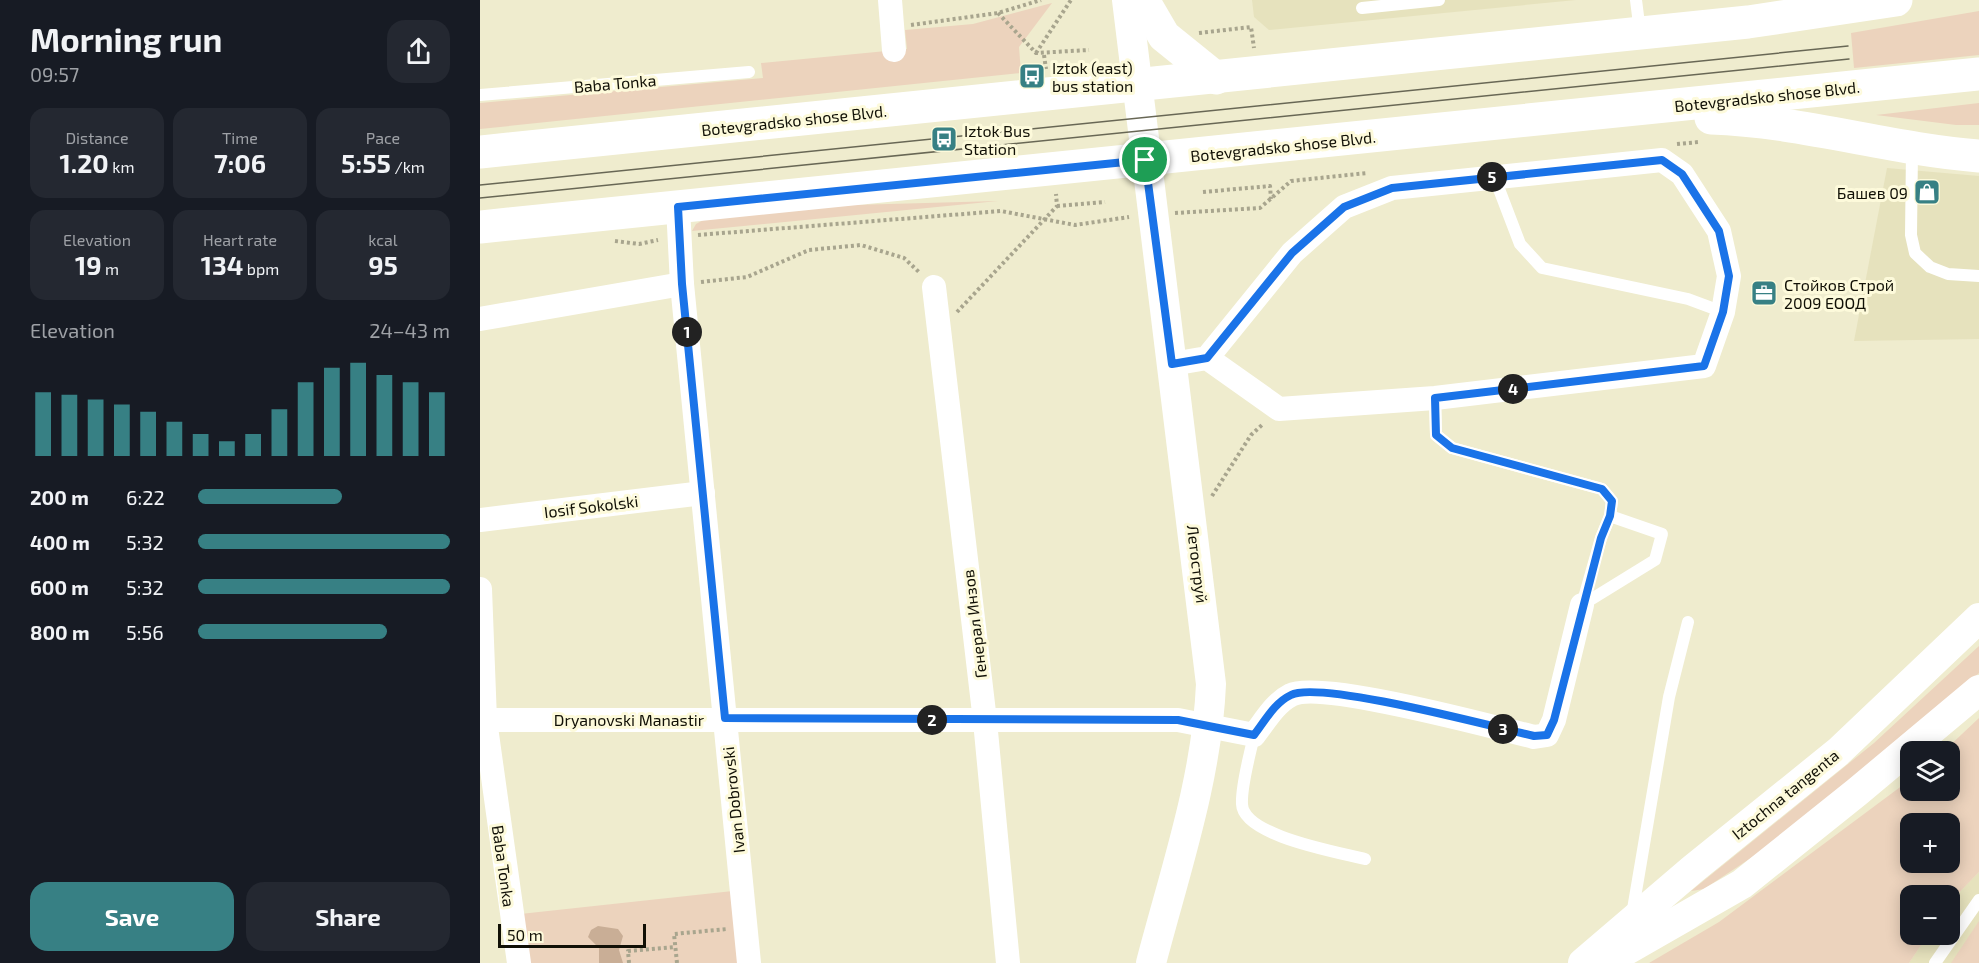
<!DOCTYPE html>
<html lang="en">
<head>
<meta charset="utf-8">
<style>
  :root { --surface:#171b24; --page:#242831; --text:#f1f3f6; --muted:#9ea1a6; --accent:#378084 }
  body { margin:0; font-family:"Exo 2",sans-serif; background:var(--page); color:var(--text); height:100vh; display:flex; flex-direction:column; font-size:22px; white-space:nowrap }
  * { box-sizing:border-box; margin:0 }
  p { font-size:20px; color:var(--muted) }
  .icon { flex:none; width:33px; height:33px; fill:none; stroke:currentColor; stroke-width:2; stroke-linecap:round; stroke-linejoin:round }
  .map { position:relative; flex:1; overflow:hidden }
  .sheet { display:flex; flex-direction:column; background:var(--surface); width:480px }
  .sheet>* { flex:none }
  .fabs { position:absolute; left:1420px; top:741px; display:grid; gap:12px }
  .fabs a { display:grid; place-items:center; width:60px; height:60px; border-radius:12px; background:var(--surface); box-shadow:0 3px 15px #0003; font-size:30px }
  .scale { position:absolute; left:18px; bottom:15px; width:148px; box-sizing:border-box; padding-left:6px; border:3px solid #111006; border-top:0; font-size:16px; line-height:21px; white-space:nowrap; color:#111006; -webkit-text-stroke:4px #fdfadb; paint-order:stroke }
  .pin { position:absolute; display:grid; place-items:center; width:51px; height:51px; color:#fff; margin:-26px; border:3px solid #fff; border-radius:50%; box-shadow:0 2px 6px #0007 }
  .km { position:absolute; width:30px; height:30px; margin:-15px; border-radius:50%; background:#222; color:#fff; font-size:16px; line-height:30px; text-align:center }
  .round { display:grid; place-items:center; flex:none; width:63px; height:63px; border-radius:18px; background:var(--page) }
  .summary { display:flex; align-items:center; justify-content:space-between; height:102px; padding:0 30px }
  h1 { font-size:33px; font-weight:700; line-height:45px }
  .stats { display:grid; grid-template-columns:repeat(3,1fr); gap:9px; height:102px; padding:6px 30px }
  .stats div { display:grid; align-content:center; border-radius:15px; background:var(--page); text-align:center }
  .stats b { font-size:26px; font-weight:700 }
  .stats small { font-size:16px; font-weight:400 }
  .stats p { font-size:16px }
  .chart { height:168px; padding:12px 30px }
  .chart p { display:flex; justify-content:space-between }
  .chart svg { width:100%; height:108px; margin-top:6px; stroke:var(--accent); stroke-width:6 }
  .primary-button { display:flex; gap:12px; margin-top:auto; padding:12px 30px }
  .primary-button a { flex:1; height:69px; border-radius:18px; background:var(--accent); color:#fff; font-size:24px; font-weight:700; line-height:69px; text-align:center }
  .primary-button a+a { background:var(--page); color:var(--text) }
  ul { padding:0 30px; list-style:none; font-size:20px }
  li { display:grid; grid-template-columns:96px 72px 1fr; align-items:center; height:45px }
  li i { height:15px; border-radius:8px; background:var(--accent) }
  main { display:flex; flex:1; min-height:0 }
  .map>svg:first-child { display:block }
</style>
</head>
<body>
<main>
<section class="sheet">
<div class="summary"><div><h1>Morning run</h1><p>09:57</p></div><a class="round"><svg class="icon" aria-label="share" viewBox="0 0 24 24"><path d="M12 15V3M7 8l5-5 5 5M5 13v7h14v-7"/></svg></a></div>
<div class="stats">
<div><p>Distance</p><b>1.20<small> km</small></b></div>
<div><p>Time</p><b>7:06</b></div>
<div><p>Pace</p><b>5:55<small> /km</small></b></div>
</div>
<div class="stats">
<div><p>Elevation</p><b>19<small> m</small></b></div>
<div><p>Heart rate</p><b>134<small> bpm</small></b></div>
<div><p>kcal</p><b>95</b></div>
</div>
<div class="chart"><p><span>Elevation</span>24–43 m</p>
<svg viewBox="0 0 160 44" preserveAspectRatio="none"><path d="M5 44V18M15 44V19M25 44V21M35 44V23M45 44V26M55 44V30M65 44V35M75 44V38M85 44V35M95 44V25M105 44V14M115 44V8M125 44V6M135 44V11M145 44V14M155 44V18"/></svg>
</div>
<ul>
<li><b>200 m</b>6:22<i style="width:57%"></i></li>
<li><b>400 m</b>5:32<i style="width:100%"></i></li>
<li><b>600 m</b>5:32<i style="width:100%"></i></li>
<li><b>800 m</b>5:56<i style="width:75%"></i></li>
</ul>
<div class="primary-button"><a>Save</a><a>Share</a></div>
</section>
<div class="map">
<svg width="1499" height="963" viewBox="0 0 1499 963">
  <rect width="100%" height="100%" fill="#efecce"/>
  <!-- built -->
  <g fill="#e6e2bd">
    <path d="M 772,0 L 1096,0 L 789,30 L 774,17 Z"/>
    <path d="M 1407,168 L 1499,176 L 1499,339 L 1374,341 Z"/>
    <path d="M 1499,872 L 1499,963 L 1429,963 L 1448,935 L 1470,934 L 1470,902 Z"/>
  </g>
  <!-- green -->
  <g fill="#ecd3bd" fill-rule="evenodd">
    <path d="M 572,3 L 539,47 L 541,73 L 0,129 L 0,103 L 283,78 L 281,63 L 427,49 L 425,30 L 493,24 Z"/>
    <path d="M 1499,11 L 1499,55 L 1374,68 L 1371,33 Z"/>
    <path d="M 1499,103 L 1499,125 L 1476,125 L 1396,115 Z"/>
    <path d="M 518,201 L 212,231 L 216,224 L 229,217 L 373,205 Z"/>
    <path d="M 1499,646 L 1499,673 L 1408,753 L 1318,827 L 1224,889 L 1211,891 L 1394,743 Z"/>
    <path d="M 1499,718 L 1499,872 L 1470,902 L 1470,896 L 1431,896 L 1431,934 L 1448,935 L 1429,963 L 1169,963 L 1239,922 L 1431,779 L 1431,790 L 1470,790 L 1470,752 L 1464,751 ZM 1431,824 L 1470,824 L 1470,862 L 1431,862 Z"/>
    <path d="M 262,890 L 269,963 L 39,963 L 31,915 Z"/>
    <path d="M 1499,921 L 1499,963 L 1471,963 Z"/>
  </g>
  <!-- forest -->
  <path fill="#c9ae96" d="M 118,926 L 138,929 L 143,936 L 139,950 L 143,963 L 119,963 L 119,948 L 108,937 L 111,930 Z"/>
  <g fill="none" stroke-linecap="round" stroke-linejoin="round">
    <!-- path -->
    <g stroke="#a8a58e" stroke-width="4" stroke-dasharray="3 3" stroke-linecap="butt">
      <path d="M 518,13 L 556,53 L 609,50"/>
      <path d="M 431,25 L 518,13 L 561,0"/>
      <path d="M 719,33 L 771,27 L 774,48"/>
      <path d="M 556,53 L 591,0"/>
      <path d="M 564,55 L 566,69"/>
      <path d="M 1197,144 L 1219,142"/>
      <path d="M 723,192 L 790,186 L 791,199"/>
      <path d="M 577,206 L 625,202"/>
      <path d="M 695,213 L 780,208 L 811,181 L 887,173"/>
      <path d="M 218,235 L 521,211 L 595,225 L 649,217"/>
      <path d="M 135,241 L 159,244 L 178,240"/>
      <path d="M 221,282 L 267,277 L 329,250 L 381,245 L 424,258 L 440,273"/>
      <path d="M 477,312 L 577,206 L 576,194"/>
      <path d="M 732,496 L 771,435 L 783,424"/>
      <path d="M 149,963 L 148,951 L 195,947"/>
      <path d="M 197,963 L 194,934 L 247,929"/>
    </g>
    <!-- service -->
    <g stroke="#fff" stroke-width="12">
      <path d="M 1156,0 L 1160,32"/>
      <path d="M 882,8 L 959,0"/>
      <path d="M 0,95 L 269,72"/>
      <path d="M 1432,150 L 1431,235 L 1435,253 L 1450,267 L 1468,274 L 1499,276"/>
      <path d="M 1014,176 L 1040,244 L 1062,268 L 1208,299 L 1243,312"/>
      <path d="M 955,398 L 956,435 L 972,448 L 1122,489 L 1132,501 L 1130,516 L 1121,538 L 1102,605"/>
      <path d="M 1102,605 L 1175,560 L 1182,534 L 1130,516"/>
      <path d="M 774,735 C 770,755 761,785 762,804 C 763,836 858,852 885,859"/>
      <path d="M 1152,915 L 1189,697 L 1208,622"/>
      <path d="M 1455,963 L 1499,900"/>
    </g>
    <!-- minor -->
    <g stroke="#fff" stroke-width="24">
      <path d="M 410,0 L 414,50"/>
      <path d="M 198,207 L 202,284 L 269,963"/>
      <path d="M 454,287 L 505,721 L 528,963"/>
      <path d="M 0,319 L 202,284"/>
      <path d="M 692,364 L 727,358 L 799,409 L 955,398 L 1224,366 L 1243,312 L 1249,276 L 1239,231 L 1202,174 L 1182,160 L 912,188 L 864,207 L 812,253 L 727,358"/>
      <path d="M 0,520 L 223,493"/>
      <path d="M 0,589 L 5,720 L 39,963"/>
      <path d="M 0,720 L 698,720 L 774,735 C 785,721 795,703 811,695 C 839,680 1014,727 1054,737 L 1067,735 L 1074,720 L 1102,605"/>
    </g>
    <!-- tertiary -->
    <g stroke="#fff" stroke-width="30">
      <path d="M 647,0 L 731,684 C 727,779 695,871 671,963"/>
      <path d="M 1103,963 L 1213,869 L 1358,752 L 1499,618"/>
      <path d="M 1124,963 L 1262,884 L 1377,792 L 1499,690"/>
    </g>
    <!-- primary -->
    <g stroke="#fff" stroke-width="33">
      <path d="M 663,0 L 684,36 L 736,78"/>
      <path d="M 1231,118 C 1322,121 1409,149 1499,156"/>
      <path d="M 0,152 L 1268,22 L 1416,0"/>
      <path d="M 0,227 L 1499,74"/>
    </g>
    <!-- tram -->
    <g stroke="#686755" stroke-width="1.5">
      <path d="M 0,185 L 1368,46"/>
      <path d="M 0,198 L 1369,59"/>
    </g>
  </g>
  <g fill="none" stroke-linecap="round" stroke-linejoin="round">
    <defs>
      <path id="route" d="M 665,160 L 692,364 L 727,358 L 812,253 L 864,207 L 912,188 L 1182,160 L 1202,174 L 1239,231 L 1249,276 L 1243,312 L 1224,366 L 955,398 L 956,435 L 972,448 L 1122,489 L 1132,501 L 1130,516 L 1121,538 L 1074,720 L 1067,735 L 1054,736 C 1014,727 839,680 811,695 C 794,703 785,721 774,735 L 698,720 L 245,718 L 202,284 L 198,207 Z"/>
    </defs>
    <!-- route casing -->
    <use href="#route" stroke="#fff" stroke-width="12"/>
    <!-- route -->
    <use href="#route" stroke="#1a73e8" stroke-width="8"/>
  </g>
  <!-- icons -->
  <defs>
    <symbol id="bus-square" viewBox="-11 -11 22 22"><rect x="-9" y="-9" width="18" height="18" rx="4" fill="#378084" stroke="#fdfadb"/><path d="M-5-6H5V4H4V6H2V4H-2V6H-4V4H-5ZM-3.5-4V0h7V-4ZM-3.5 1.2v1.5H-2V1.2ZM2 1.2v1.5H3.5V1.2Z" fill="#fff"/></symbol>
    <symbol id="shop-square" viewBox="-11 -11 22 22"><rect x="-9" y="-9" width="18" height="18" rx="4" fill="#378084" stroke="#fdfadb"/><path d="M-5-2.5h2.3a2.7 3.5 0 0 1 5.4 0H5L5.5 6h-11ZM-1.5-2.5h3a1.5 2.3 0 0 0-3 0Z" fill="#fff"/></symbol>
    <symbol id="office-square" viewBox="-11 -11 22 22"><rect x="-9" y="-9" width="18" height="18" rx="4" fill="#378084" stroke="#fdfadb"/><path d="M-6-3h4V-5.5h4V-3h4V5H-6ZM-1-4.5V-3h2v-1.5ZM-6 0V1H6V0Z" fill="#fff"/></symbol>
  </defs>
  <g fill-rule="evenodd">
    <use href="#bus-square" x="537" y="61" width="30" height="30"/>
    <use href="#bus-square" x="449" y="124" width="30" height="30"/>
    <use href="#shop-square" x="1432" y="177" width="30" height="30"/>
    <use href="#office-square" x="1269" y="278" width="30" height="30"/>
  </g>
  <g text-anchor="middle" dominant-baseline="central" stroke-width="6" stroke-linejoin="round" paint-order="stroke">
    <!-- poi labels -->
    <g font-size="16" fill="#111006" stroke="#fdfadb" text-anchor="start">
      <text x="572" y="67">Iztok (east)<tspan x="572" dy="18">bus station</tspan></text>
      <text x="484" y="130">Iztok Bus<tspan x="484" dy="18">Station</tspan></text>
      <text x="1428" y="192" text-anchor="end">Башев 09</text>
      <text x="1304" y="284">Стойков Строй<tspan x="1304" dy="18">2009 ЕООД</tspan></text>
    </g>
    <!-- street labels -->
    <g font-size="16" fill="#111006" stroke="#fdfadb">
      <text transform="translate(135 83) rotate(-5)">Baba Tonka</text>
      <text transform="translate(1287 96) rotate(-6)">Botevgradsko shose Blvd.</text>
      <text transform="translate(314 120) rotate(-6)">Botevgradsko shose Blvd.</text>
      <text transform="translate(803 146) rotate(-6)">Botevgradsko shose Blvd.</text>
      <text transform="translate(111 506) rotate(-7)">Iosif Sokolski</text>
      <text transform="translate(718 564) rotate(83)">Летоструй</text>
      <text transform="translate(494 624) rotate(-97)">Генерал Инзов</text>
      <text x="149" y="719">Dryanovski Manastir</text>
      <text transform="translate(1305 794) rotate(-39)">Iztochna tangenta</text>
      <text transform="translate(253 800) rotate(-96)">Ivan Dobrovski</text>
      <text transform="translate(24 866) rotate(82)">Baba Tonka</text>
    </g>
  </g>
</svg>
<div class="fabs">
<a><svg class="icon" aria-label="layers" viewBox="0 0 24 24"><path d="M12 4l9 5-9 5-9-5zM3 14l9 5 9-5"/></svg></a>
<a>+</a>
<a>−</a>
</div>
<div class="scale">50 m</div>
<div class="pin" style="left:665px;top:160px;background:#1e9e55"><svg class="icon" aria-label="arrive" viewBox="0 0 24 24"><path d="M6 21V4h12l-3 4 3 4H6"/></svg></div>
<b class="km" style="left:207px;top:332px">1</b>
<b class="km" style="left:452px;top:720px">2</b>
<b class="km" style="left:1023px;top:729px">3</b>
<b class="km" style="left:1033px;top:389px">4</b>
<b class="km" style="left:1012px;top:177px">5</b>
</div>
</main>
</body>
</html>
